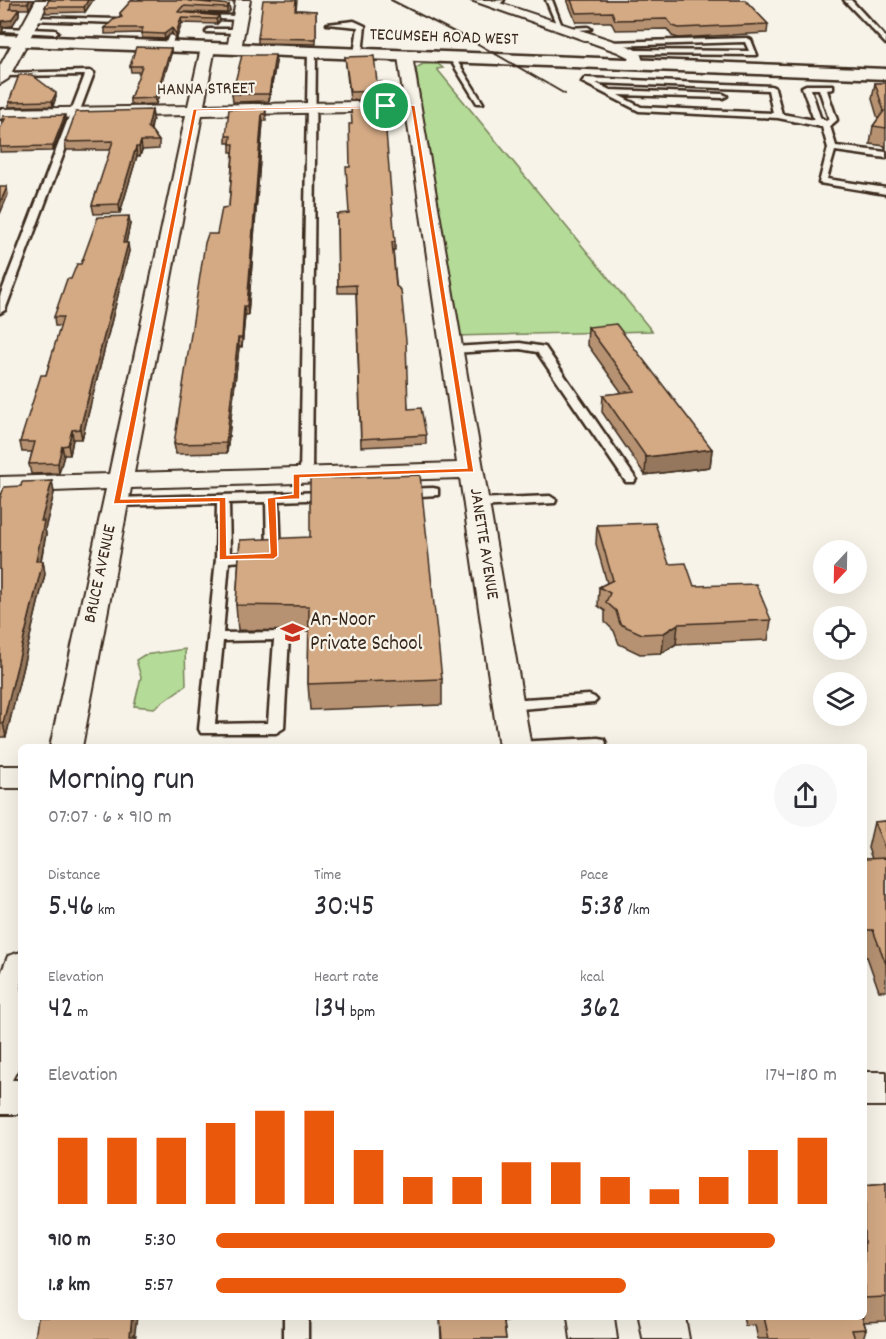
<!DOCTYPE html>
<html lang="en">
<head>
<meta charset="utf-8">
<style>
  :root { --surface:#fff; --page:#f7f7f7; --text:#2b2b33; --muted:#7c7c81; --accent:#ea580c }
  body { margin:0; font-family:Dekko,sans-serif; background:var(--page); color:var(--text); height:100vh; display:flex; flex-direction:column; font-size:22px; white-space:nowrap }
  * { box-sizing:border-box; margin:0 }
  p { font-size:20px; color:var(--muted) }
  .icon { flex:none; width:33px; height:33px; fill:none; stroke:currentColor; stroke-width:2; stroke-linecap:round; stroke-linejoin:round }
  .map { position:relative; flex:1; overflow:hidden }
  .panel { position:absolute; left:18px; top:744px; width:849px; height:576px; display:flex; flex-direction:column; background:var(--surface); border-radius:9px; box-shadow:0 6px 24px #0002 }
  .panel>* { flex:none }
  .needle { width:39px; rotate:202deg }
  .buttons { position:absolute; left:813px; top:540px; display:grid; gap:12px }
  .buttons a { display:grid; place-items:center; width:54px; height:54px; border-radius:50%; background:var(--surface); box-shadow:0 6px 24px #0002; font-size:30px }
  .pin { position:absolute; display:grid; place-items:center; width:51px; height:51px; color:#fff; margin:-26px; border:3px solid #fff; border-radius:50%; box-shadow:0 2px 6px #0007 }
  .round { display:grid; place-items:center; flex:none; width:63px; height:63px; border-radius:32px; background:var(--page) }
  .summary { display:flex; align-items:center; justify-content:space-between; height:102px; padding:0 30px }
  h1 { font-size:33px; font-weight:600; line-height:45px }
  .metrics { display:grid; grid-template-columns:repeat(3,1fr); gap:9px; height:102px; padding:6px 30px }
  .metrics div { display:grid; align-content:center }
  .metrics b { font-size:30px; font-weight:600 }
  .metrics small { font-size:16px; font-weight:400 }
  .metrics p { font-size:16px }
  .chart { height:168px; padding:12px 30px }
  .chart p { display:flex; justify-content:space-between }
  .chart svg { width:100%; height:108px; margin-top:6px; stroke:var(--accent); stroke-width:6 }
  ul { padding:0 30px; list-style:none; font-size:20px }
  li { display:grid; grid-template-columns:96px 72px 1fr; align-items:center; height:45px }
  li i { height:15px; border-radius:8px; background:var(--accent) }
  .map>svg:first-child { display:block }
</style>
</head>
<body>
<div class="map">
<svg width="886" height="1339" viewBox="0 0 886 1339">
  <rect width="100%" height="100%" fill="#f7f3e8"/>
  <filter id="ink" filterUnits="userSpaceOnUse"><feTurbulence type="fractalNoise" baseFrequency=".0167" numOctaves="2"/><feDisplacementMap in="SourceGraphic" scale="12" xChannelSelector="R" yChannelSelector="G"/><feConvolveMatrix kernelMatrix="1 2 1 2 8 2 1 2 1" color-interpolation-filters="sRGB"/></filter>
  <g filter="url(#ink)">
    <!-- green -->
    <g fill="#b4db97" stroke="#78825a" stroke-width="1.5">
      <path d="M 423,64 L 438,64 L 443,68 L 437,69 L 652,331 L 454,336 L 416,68 Z"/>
      <path d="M 185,649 L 186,685 L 154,708 L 134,706 L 141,677 L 136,660 L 144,655 Z"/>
    </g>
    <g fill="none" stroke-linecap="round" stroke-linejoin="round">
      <defs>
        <g id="lane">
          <path d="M 504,0 L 501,3 L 482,2 Z"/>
          <path d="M 546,0 L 552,0 L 563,29 L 558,28 Z"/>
          <path d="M 844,0 L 851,0 L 886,38 L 886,44 Z"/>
          <path d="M 200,15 L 239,16 L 242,18 L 239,20 L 198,18 Z"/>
          <path d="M 33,17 L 118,19 L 121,21 L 118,23 L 31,20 Z"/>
          <path d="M 354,21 L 365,26 L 362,54 L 358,56 L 354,54 L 358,27 L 327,24 Z"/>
          <path d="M 5,28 L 55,30 L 58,32 L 55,34 L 3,31 Z"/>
          <path d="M 568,28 L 588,27 L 591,29 L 566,31 Z"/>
          <path d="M 208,29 L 237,29 L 240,31 L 237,33 L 206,32 Z"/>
          <path d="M 171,35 L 174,37 L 171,47 L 164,49 L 168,37 Z"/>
          <path d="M 747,38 L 751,40 L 757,55 L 630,54 L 626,52 L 630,50 L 749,51 L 745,42 L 610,46 L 606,44 L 610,42 Z"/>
          <path d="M 312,50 L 316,52 L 312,475 L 306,479 L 300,475 L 308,52 Z"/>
          <path d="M 448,56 L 454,56 L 483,103 L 477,103 Z"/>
          <path d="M 90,71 L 94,73 L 5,310 L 0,313 L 0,296 L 85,75 L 3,76 L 0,73 Z"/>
          <path d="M 585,78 L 771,86 L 775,88 L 782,114 L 814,120 L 802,87 L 806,85 L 833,85 L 833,89 L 827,90 L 837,120 L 830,126 L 836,146 L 886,152 L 886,158 L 835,151 L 827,179 L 886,188 L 886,194 L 819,183 L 828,148 L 822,127 L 778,118 L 639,111 L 582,82 ZM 596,83 L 768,90 L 773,113 L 641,107 L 618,95 L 723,98 L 727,96 L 723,94 L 610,90 ZM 811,89 L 819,89 L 829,119 L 826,121 L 820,117 Z"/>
          <path d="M 520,343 L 545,347 L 636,479 L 634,482 L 626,482 L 537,352 L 520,349 L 452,353 L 447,350 L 452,347 Z"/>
          <path d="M 433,488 L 438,489 L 438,495 L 403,497 L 397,493 L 403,489 Z"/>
          <path d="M 328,492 L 333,493 L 333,499 L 279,501 L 281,556 L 279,559 L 229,562 L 223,633 L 282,632 L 289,636 L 284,728 L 276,733 L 201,733 L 199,729 L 216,558 L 217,503 L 116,506 L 110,502 L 116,498 ZM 266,502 L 267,552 L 230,554 L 229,503 ZM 274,640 L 268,723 L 215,724 L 223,641 Z"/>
          <path d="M 550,496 L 556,500 L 555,503 L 476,507 L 470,503 L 476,499 Z"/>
          <path d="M 589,695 L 594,697 L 597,700 L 594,703 L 508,710 L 500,705 L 508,700 Z"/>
          <path d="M 598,738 L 604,739 L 606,743 L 604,747 L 507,747 L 515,742 Z"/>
          <rect x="284" y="1317" width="24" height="22"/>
        </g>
        <g id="street">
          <path d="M 36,0 L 50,0 L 8,79 L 0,84 L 0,66 Z"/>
          <path d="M 236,0 L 250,0 L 241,49 L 234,53 L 227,49 Z"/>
          <path d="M 471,0 L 491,0 L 628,46 L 640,52 L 644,65 L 637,69 L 632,68 L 628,57 L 618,52 Z"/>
          <path d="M 208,44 L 215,48 L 204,105 L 404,101 L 398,56 L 405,52 L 412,56 L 531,747 L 499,747 L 460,478 L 131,488 L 82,747 L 50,747 L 106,489 L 0,493 L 0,477 L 109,474 L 186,115 L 0,119 L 0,109 L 188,106 L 201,48 ZM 406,111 L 457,463 L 134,473 L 202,115 Z"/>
          <rect x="0" y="766" width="21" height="22"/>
          <path d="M 21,952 L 21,1063 L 12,1080 L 21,1080 L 21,1114 L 0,1114 L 0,976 L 8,956 Z"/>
          <rect x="864" y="1072" width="22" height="34"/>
          <path d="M 568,1317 L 614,1317 L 617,1339 L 571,1339 Z"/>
          <path d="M 639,1317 L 685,1317 L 689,1339 L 643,1339 Z"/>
        </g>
        <path id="secondary" d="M 0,35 L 886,69 L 886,79 L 0,45 Z"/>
      </defs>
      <!-- lane casing -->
      <use href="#lane" stroke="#3b2a1e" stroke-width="5"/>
      <!-- street casing -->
      <use href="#street" stroke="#3b2a1e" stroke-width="4"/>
      <!-- secondary casing -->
      <use href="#secondary" stroke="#3b2a1e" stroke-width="5"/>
      <!-- lane -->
      <use href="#lane" fill="#f7f3e8" fill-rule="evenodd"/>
      <!-- street -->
      <use href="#street" fill="#f7f3e8" fill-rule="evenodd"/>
      <!-- secondary -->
      <use href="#secondary" fill="#f7f3e8" fill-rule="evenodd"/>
      <!-- rail -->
      <path stroke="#3b2a1e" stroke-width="2" d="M 391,0 L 478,44 L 565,94"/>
    </g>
    <!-- wall -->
    <g fill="#b69272" stroke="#3b2a1e" stroke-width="1.5">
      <path d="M 0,0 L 34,0 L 29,9 L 12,9 L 19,9 L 19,15 L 12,26 L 3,27 L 2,33 Z"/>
      <path d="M 49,0 L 93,0 L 85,12 L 46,13 L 45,7 Z"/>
      <path d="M 132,0 L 234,0 L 233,2 L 194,1 L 229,5 L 230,11 L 227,13 L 183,12 L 219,16 L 220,21 L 217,24 L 182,23 L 176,40 L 172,33 L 165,39 L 142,38 L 141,33 L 105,34 L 105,28 L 120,18 L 120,13 Z"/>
      <path d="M 297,0 L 296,10 L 316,11 L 316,44 L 258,43 L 258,38 Z"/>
      <path d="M 567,0 L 745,0 L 768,24 L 767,33 L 678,38 L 672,36 L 667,29 L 615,30 L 611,22 L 576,22 Z"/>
      <path d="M 171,48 L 171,54 L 156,104 L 130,105 L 130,99 L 140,72 L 131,72 L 130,66 Z"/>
      <path d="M 345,57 L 377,82 L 383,91 L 383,99 L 350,100 Z"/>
      <path d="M 276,62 L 269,101 L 233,102 L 232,94 Z"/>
      <path d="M 875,83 L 886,83 L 886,149 L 885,149 L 885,146 L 870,144 L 873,126 L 878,119 L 872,99 Z"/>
      <path d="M 56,97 L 53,106 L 9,107 L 9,102 Z"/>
      <path d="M 266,109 L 266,121 L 263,121 L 248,315 L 245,315 L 242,347 L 239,347 L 227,453 L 176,454 L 174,444 L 217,234 L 229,207 L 233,152 L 230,152 L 230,143 L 226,143 L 226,136 Z"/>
      <path d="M 152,110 L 153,118 L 151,130 L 159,141 L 159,149 L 142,150 L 140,156 L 137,156 L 120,213 L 94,214 L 92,205 L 111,150 L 66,150 L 65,142 Z"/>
      <path d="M 2,119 L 65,120 L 53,151 L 0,152 L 0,129 L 3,124 Z"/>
      <path d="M 337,214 L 395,242 L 395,250 L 393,250 L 408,409 L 426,435 L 426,444 L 361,447 L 356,293 L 338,293 Z"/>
      <path d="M 130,224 L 126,243 L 129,251 L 82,439 L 73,439 L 70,455 L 64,455 L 59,473 L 31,474 L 29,464 L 32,452 L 22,452 L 20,442 L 46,375 L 61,326 L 55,326 L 54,317 L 71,279 L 81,264 Z"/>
      <path d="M 588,327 L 712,449 L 710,467 L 645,475 L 602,412 L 603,395 L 622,393 L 587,344 Z"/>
      <path d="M 52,481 L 54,493 L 45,529 L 46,534 L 41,561 L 43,561 L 45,574 L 6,737 L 0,737 L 0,499 L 21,486 Z"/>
      <path d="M 597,525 L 669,564 L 694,586 L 771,620 L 768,640 L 676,644 L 662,653 L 640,654 L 619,644 L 614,631 L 605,622 L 605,611 L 598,606 L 599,587 L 607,583 L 596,544 Z"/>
      <path d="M 240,540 L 442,679 L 442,705 L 310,710 L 308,684 L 309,631 L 238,630 L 236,605 Z"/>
      <path d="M 886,821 L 886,991 L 879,991 L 867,957 L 864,957 L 864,859 L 872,859 L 868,848 L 874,822 Z"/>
      <path d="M 886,1183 L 886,1321 L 864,1322 L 866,1329 L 863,1339 L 758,1339 L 755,1325 L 745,1326 L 743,1317 L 864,1317 L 864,1185 Z"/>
      <path d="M 440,1317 L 507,1317 L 507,1322 L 504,1322 L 506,1339 L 441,1339 Z"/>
    </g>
    <!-- shaded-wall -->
    <g fill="#94775d" stroke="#3b2a1e" stroke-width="1.5">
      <path d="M 30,0 L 34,0 L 29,9 L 28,3 Z"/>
      <path d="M 88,0 L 93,0 L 85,12 L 84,7 Z"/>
      <path d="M 229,5 L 230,11 L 227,13 L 227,8 Z"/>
      <path d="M 19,9 L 19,15 L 12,26 L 3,27 L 2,33 L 0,33 L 0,27 L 2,21 Z"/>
      <path d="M 219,16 L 220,21 L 217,24 L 216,19 Z"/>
      <path d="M 181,18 L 182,23 L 176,40 L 176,34 Z"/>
      <path d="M 172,28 L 172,33 L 165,39 L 164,34 Z"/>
      <path d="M 171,48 L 171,54 L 156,104 L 155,98 Z"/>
      <path d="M 275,55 L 276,62 L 269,101 L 269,94 Z"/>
      <path d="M 56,93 L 56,97 L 53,106 L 52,101 Z"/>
      <path d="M 152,110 L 153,118 L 149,135 L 148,127 Z"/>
      <path d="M 262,114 L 263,121 L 248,315 L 247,306 Z"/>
      <path d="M 65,115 L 65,120 L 53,151 L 53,146 Z"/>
      <path d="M 141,141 L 142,150 L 140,156 L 139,147 Z"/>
      <path d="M 136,147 L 137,156 L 120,213 L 119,204 Z"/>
      <path d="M 7,187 L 8,195 L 0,214 L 0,203 Z"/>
      <path d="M 129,216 L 130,224 L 124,252 L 123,243 Z"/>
      <path d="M 128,243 L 129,251 L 82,439 L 80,429 Z"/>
      <path d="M 244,306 L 245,315 L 242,347 L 242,338 Z"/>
      <path d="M 238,338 L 239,347 L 227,453 L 226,443 Z"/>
      <path d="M 72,430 L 73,439 L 70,455 L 68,445 Z"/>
      <path d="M 62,446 L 64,455 L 59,473 L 58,463 Z"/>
      <path d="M 712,449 L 710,467 L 645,475 L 646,457 Z"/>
      <path d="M 52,481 L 54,493 L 45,529 L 46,534 L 38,574 L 36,561 L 41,521 Z"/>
      <path d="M 43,561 L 45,574 L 6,737 L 3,723 Z"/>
      <path d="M 678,624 L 676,644 L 662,653 L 664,633 Z"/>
      <path d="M 132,1317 L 137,1317 L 134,1339 L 130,1335 Z"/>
    </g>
    <!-- building -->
    <g fill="#d4aa85" stroke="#3b2a1e" stroke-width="1.5">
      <path d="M 0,0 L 30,0 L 28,3 L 11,3 L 10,9 L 19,9 L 11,20 L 2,21 L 1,27 L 0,27 Z"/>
      <path d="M 49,0 L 88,0 L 84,7 L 45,7 Z"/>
      <path d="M 132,0 L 190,0 L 189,1 L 229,5 L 227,8 L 183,6 L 178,12 L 219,16 L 216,19 L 181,18 L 176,34 L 172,28 L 164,34 L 141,33 L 143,28 L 105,28 L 113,20 L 122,17 L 120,13 Z"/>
      <path d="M 263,0 L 296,0 L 295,10 L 316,11 L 316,39 L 258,38 Z"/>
      <path d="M 571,0 L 745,0 L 768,24 L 679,28 L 673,26 L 667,19 L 615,20 L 612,12 L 576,13 Z"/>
      <path d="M 136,47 L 171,48 L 155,98 L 130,99 L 142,66 L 130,66 Z"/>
      <path d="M 242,55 L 275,55 L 269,94 L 232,94 Z"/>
      <path d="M 374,56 L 377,82 L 382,82 L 383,91 L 350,92 L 345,57 Z"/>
      <path d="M 19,75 L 32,75 L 56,93 L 52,101 L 9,102 Z"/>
      <path d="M 875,83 L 886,83 L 886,128 L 873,126 L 884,111 Z"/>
      <path d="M 384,107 L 395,242 L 392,242 L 396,286 L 401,290 L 406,341 L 408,409 L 421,408 L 426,435 L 361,439 L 356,285 L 338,286 L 337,214 L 349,213 L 346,167 L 350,167 L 349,124 L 352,124 L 351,108 Z"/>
      <path d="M 229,109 L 266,109 L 265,114 L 262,114 L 247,306 L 244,306 L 242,338 L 238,338 L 226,443 L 174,444 L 205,243 L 208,234 L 217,234 L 222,208 L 229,207 L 234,144 L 230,144 L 231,136 L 226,136 Z"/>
      <path d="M 152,110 L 148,127 L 159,141 L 141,141 L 139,147 L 136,147 L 119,204 L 92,205 L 113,141 L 65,142 L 76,112 Z"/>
      <path d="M 65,115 L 53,146 L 0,147 L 0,129 L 5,119 L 2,119 L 3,116 Z"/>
      <path d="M 0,187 L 7,187 L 0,203 Z"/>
      <path d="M 129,216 L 123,243 L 128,243 L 80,429 L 72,430 L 68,445 L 62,446 L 58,463 L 29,464 L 35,442 L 20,442 L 41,375 L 46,375 L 63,317 L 54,317 L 67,279 L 71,279 L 77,264 L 81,264 L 98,217 Z"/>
      <path d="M 616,324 L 712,449 L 646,457 L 603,395 L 635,391 L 588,327 Z"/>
      <path d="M 420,475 L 442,679 L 308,684 L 309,606 L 236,605 L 240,540 L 310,537 L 310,479 Z"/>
      <path d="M 52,481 L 41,521 L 44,521 L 36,561 L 43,561 L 3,723 L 0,723 L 0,499 L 4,487 L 21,486 L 22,482 Z"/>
      <path d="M 655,523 L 669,564 L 686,563 L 694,586 L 756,584 L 771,620 L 678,624 L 664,633 L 642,634 L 620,624 L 616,611 L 606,602 L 610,593 L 599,587 L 613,580 L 597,525 Z"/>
      <path d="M 886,821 L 886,851 L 874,822 Z"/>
      <path d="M 886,858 L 886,964 L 873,930 L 864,930 L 864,859 Z"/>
      <path d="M 886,1183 L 886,1297 L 864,1298 L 864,1185 Z"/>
      <path d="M 38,1317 L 132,1317 L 130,1335 L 136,1335 L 135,1339 L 35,1339 Z"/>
      <path d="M 440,1317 L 503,1317 L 506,1339 L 442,1339 Z"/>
      <path d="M 764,1317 L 862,1317 L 866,1329 L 852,1330 L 855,1339 L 769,1339 Z"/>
    </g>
  </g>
  <!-- route -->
  <path fill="#ea580c" stroke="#fff" stroke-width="1.5" fill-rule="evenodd" d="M 415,105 L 474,472 L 300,478 L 300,499 L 276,500 L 278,556 L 274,559 L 219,560 L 219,502 L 113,504 L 193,109 ZM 411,107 L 467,468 L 293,474 L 293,494 L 267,498 L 270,553 L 227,555 L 226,497 L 121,499 L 197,111 Z"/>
  <!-- icons -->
  <defs>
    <symbol id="school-bare" viewBox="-9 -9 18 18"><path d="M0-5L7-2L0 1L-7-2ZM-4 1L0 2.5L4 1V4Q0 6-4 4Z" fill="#c8321e" stroke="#f7f3e8" stroke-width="2.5" paint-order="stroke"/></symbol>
  </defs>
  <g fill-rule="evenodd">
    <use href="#school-bare" x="276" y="616" width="33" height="33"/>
  </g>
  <g text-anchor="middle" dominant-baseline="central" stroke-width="4.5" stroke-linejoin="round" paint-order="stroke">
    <!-- far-street labels -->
    <g font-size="18" fill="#3b2a1e" stroke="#f7f3e8">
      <text transform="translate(444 38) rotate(2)">TECUMSEH ROAD WEST</text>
      <text transform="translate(206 90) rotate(-1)">HANNA STREET</text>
      <text transform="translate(483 544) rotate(81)">JANETTE AVENUE</text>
      <text transform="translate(101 574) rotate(-78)">BRUCE AVENUE</text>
    </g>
    <!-- poi labels -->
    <g font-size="21" fill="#3b2a1e" stroke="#f7f3e8" text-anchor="start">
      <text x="310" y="621">An-Noor<tspan x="310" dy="24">Private School</tspan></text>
    </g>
  </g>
</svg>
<div class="buttons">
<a><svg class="needle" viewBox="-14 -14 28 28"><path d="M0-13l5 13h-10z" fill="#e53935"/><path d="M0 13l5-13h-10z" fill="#7c7c81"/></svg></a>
<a><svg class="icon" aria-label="locate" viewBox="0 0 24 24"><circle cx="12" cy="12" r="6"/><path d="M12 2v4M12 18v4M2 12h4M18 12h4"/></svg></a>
<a><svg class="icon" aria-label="layers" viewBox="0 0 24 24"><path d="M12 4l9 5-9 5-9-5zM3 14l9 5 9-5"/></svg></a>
</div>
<div class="pin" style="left:386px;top:106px;background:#1e9e55"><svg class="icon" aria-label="arrive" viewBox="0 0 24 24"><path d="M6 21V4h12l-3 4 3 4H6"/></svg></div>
<section class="panel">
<div class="summary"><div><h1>Morning run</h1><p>07:07 · 6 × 910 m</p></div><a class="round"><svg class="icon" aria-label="share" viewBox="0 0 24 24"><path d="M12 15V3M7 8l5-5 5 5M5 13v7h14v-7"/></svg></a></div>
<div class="metrics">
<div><p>Distance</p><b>5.46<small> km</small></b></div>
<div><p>Time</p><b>30:45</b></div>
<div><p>Pace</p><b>5:38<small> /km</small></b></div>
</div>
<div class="metrics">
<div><p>Elevation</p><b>42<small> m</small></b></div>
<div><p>Heart rate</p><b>134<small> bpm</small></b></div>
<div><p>kcal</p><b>362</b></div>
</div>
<div class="chart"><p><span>Elevation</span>174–180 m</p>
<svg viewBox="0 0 160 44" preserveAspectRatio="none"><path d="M5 44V17M15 44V17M25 44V17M35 44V11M45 44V6M55 44V6M65 44V22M75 44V33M85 44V33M95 44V27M105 44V27M115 44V33M125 44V38M135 44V33M145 44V22M155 44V17"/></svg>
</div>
<ul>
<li><b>910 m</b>5:30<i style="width:90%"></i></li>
<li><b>1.8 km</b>5:57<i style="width:66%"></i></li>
</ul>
</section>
</div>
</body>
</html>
